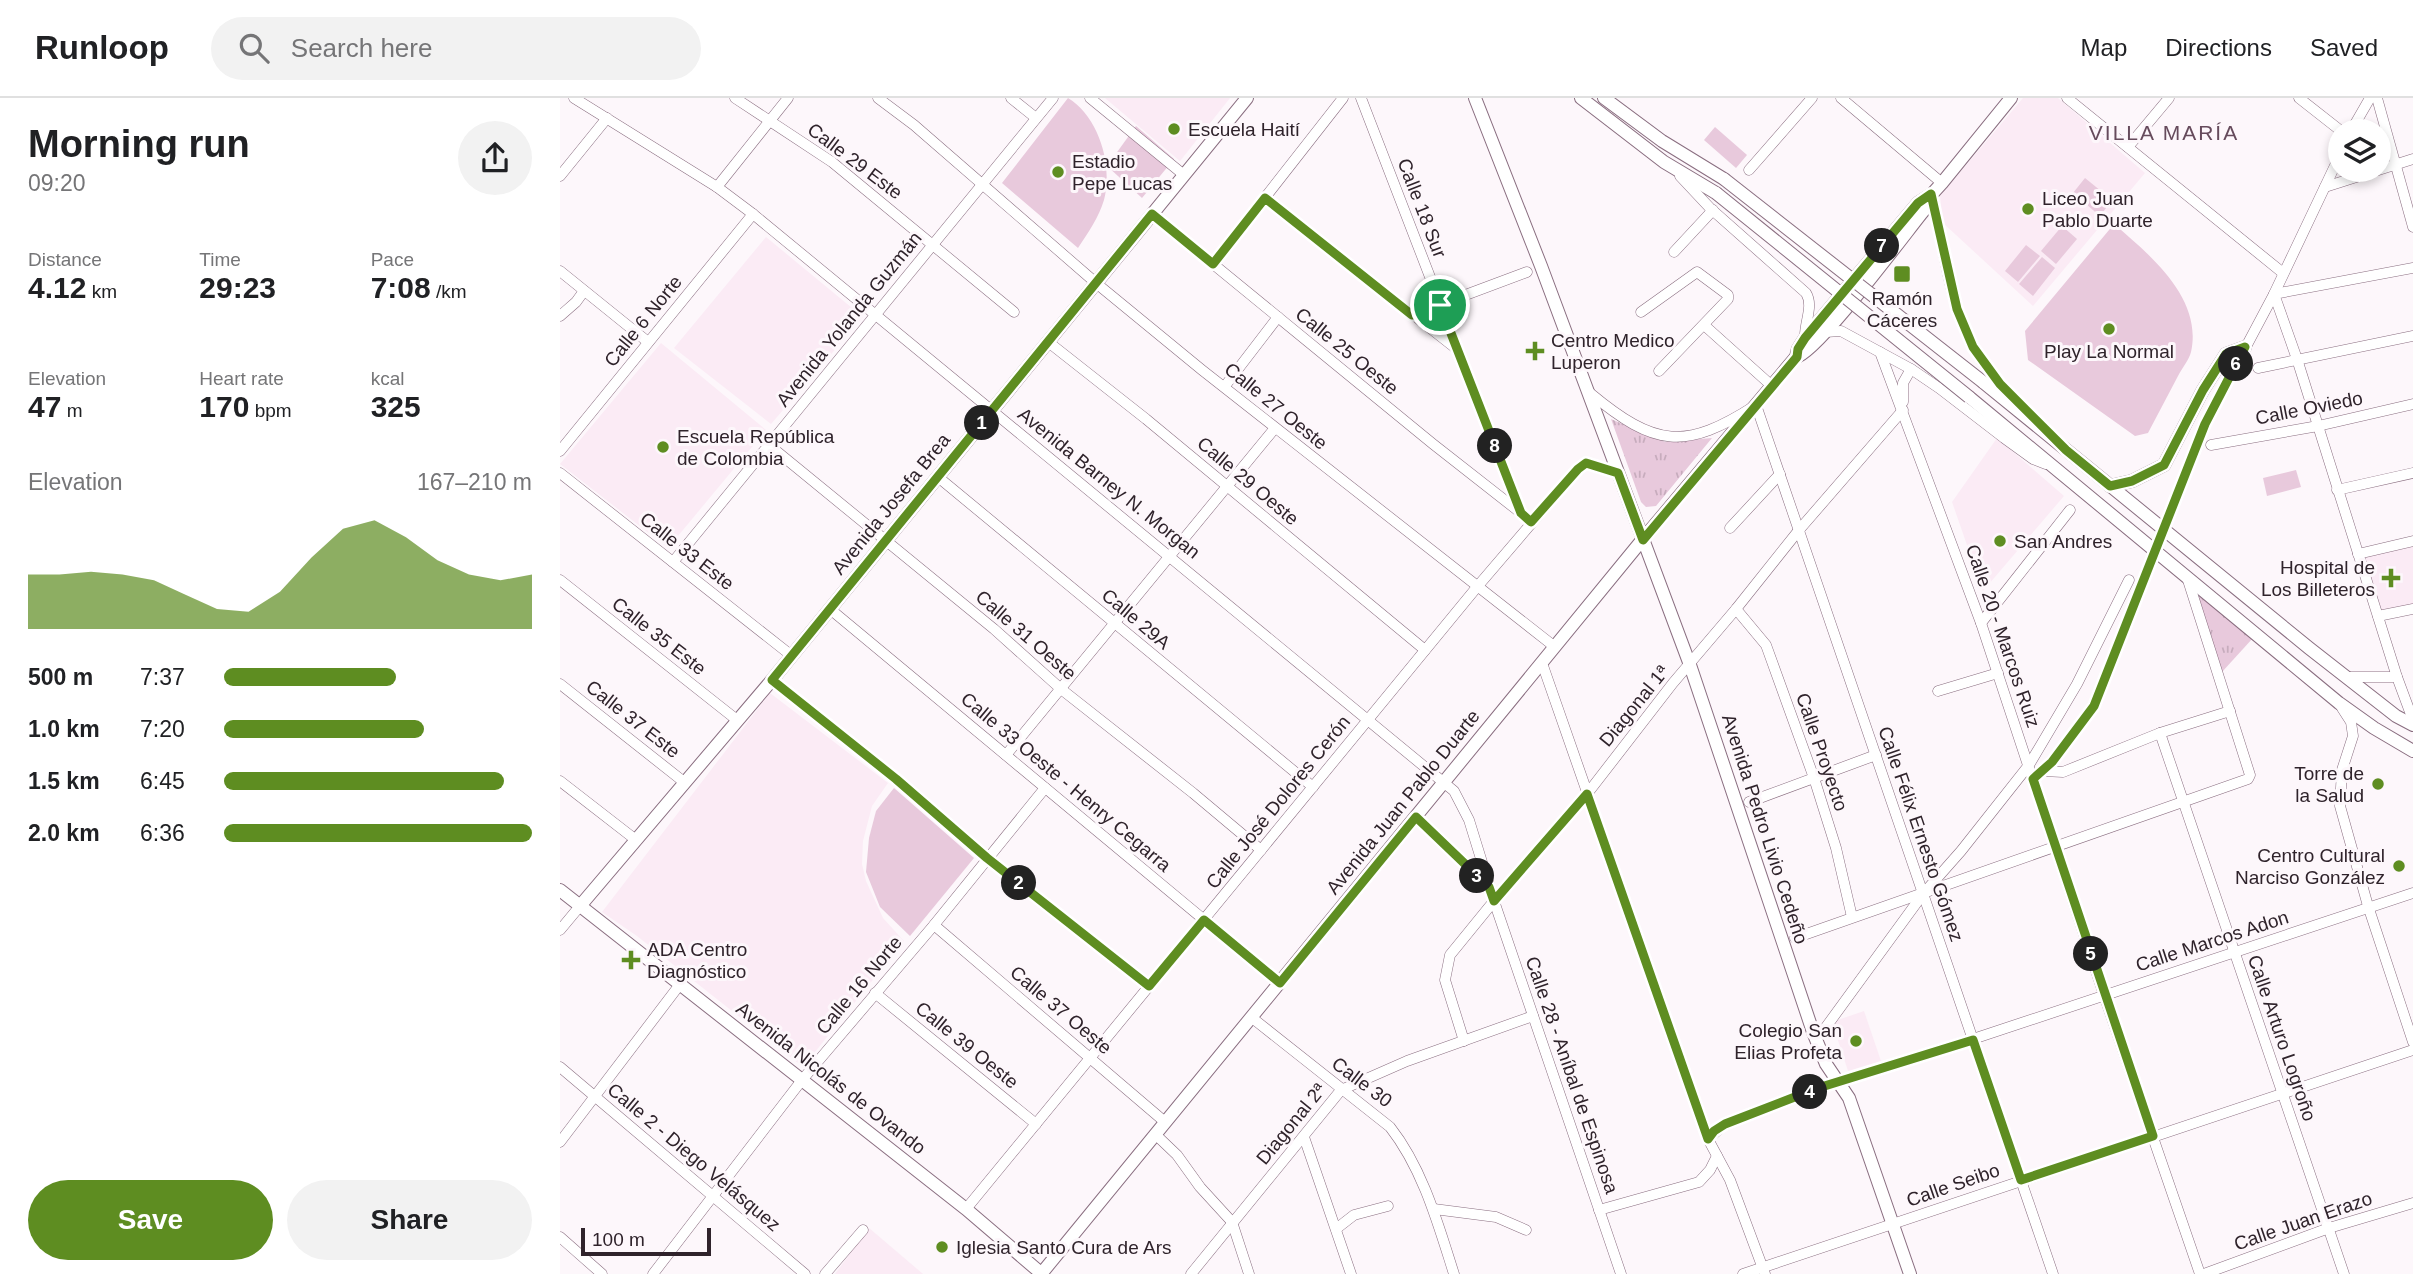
<!DOCTYPE html>
<html lang="en">
<head>
<meta charset="utf-8">
<style>
  :root { --surface:#fff; --page:#f2f2f2; --text:#202124; --muted:#757577; --line:#e0e0e0; --accent:#5e8d21 }
  body { margin:0; font-family:Arial,sans-serif; background:var(--page); color:var(--text); height:100vh; display:flex; flex-direction:column; font-size:26px; white-space:nowrap }
  * { box-sizing:border-box; margin:0 }
  p { font-size:23px; color:var(--muted) }
  .icon { flex:none; width:38px; height:38px; fill:none; stroke:currentColor; stroke-width:2; stroke-linecap:round; stroke-linejoin:round }
  .map { position:relative; flex:1; overflow:hidden }
  .drawer { display:flex; flex-direction:column; background:var(--surface); width:560px }
  .drawer>* { flex:none }
  .fabs { position:absolute; left:1768px; top:21px; display:grid; gap:14px }
  .fabs a { display:grid; place-items:center; width:63px; height:63px; border-radius:50%; background:var(--surface); box-shadow:0 4px 10px #0003; font-size:35px }
  .scale { position:absolute; left:21px; bottom:18px; width:130px; box-sizing:border-box; padding-left:7px; border:4px solid #2f232b; border-top:0; font-size:19px; line-height:24px; white-space:nowrap; color:#2f232b; -webkit-text-stroke:5px #fdf7fb; paint-order:stroke }
  .pin { position:absolute; display:grid; place-items:center; width:60px; height:60px; color:#fff; margin:-30px; border:4px solid #fff; border-radius:50%; box-shadow:0 2px 7px #0007 }
  .km { position:absolute; width:35px; height:35px; margin:-18px; border-radius:50%; background:#222; color:#fff; font-size:19px; line-height:35px; text-align:center }
  .round { display:grid; place-items:center; flex:none; width:74px; height:74px; border-radius:37px; background:var(--page) }
  .summary { display:flex; align-items:center; justify-content:space-between; height:119px; padding:0 28px }
  h1 { font-size:38px; font-weight:600; line-height:52px }
  .metrics { display:grid; grid-template-columns:repeat(3,1fr); gap:10px; height:119px; padding:7px 28px }
  .metrics div { display:grid; align-content:center }
  .metrics b { font-size:30px; font-weight:600 }
  .metrics small { font-size:19px; font-weight:400 }
  .metrics p { font-size:19px }
  .chart { height:196px; padding:14px 28px }
  .chart p { display:flex; justify-content:space-between }
  .chart svg { width:100%; height:126px; margin-top:7px; fill:var(--accent); opacity:.7 }
  .action { display:flex; gap:14px; margin-top:auto; padding:14px 28px }
  .action a { flex:1; height:80px; border-radius:42px; background:var(--accent); color:#fff; font-size:28px; font-weight:600; line-height:80px; text-align:center }
  .action a+a { background:var(--page); color:var(--text) }
  ul { padding:0 28px; list-style:none; font-size:23px }
  li { display:grid; grid-template-columns:112px 84px 1fr; align-items:center; height:52px }
  li i { height:18px; border-radius:9px; background:var(--accent) }
  header { display:flex; align-items:center; gap:42px; box-sizing:border-box; height:98px; padding:0 35px; background:var(--surface); border-bottom:2px solid var(--line) }
  header strong { font-size:33px }
  nav { display:flex; gap:38px; margin-inline-start:auto; font-size:24px }
  .search { width:490px; height:63px; background:var(--page); display:flex; align-items:center; gap:18px; box-sizing:border-box; padding:0 24px; border-radius:38px; color:var(--muted); font-size:26px }
  main { display:flex; flex:1; min-height:0 }
  .map>svg:first-child { display:block }
</style>
</head>
<body>
<header>
<strong>Runloop</strong>
<div class="search"><svg class="icon" aria-label="search" viewBox="0 0 24 24"><circle cx="10" cy="10" r="6"/><path d="M15 15l6 6"/></svg>Search here</div>
<nav><a>Map</a><a>Directions</a><a>Saved</a></nav>
</header>
<main>
<section class="drawer">
<div class="summary"><div><h1>Morning run</h1><p>09:20</p></div><a class="round"><svg class="icon" aria-label="share" viewBox="0 0 24 24"><path d="M12 15V3M7 8l5-5 5 5M5 13v7h14v-7"/></svg></a></div>
<div class="metrics">
<div><p>Distance</p><b>4.12<small> km</small></b></div>
<div><p>Time</p><b>29:23</b></div>
<div><p>Pace</p><b>7:08<small> /km</small></b></div>
</div>
<div class="metrics">
<div><p>Elevation</p><b>47<small> m</small></b></div>
<div><p>Heart rate</p><b>170<small> bpm</small></b></div>
<div><p>kcal</p><b>325</b></div>
</div>
<div class="chart"><p><span>Elevation</span>167–210 m</p>
<svg viewBox="0 0 160 44" preserveAspectRatio="none"><path d="M0 44V25L10 25L20 24L30 25L40 27L50 32L60 37L70 38L80 31L90 19L100 9L110 6L120 12L130 20L140 25L150 27L160 25V44z"/></svg>
</div>
<ul>
<li><b>500 m</b>7:37<i style="width:56%"></i></li>
<li><b>1.0 km</b>7:20<i style="width:65%"></i></li>
<li><b>1.5 km</b>6:45<i style="width:91%"></i></li>
<li><b>2.0 km</b>6:36<i style="width:100%"></i></li>
</ul>
<div class="action"><a>Save</a><a>Share</a></div>
</section>
<div class="map">
<svg width="1853" height="1176" viewBox="0 0 1853 1176">
  <defs>
    <pattern id="park-tufts" width="24" height="20" patternUnits="userSpaceOnUse" patternTransform="scale(1.75)"><rect width="24" height="20" fill="#e8c9dc"/><path d="M3 7l-1-3M5 7V3M7 7l1-3M15 17l-1-3M17 17v-4M19 17l1-3" fill="none" stroke="#c7acbd"/></pattern>
  </defs>
  <rect width="100%" height="100%" fill="#fdf7fb"/>
  <!-- built -->
  <g fill="#fbebf5">
    <path d="M 545,0 L 670,0 L 620,63 Z"/>
    <path d="M 1463,0 L 1498,0 L 1585,75 L 1473,208 L 1383,125 L 1380,98 Z"/>
    <path d="M 206,139 L 303,219 L 211,326 L 114,250 Z"/>
    <path d="M 101,245 L 206,332 L 108,450 L 0,366 Z"/>
    <path d="M 1437,340 L 1504,398 L 1423,493 L 1392,404 Z"/>
    <path d="M 1853,442 L 1853,506 L 1819,513 L 1802,453 Z"/>
    <path d="M 210,595 L 328,685 L 312,708 L 303,743 L 302,766 L 306,783 L 323,820 L 344,843 L 243,969 L 77,838 L 42,814 Z"/>
    <path d="M 1304,913 L 1321,963 L 1288,973 L 1272,924 Z"/>
    <path d="M 309,1130 L 363,1176 L 275,1176 Z"/>
  </g>
  <!-- grass -->
  <g fill="#e8c9dc">
    <path d="M 508,0 C 539,19 553,67 544,102 C 539,119 528,135 518,150 L 442,85 Z"/>
    <path d="M 576,28 L 614,61 L 582,100 L 547,68 Z"/>
    <path d="M 1155,29 L 1187,57 L 1176,70 L 1144,42 Z"/>
    <path d="M 1525,80 L 1552,102 L 1540,118 L 1513,95 Z"/>
    <path d="M 1554,126 C 1590,157 1643,200 1631,254 C 1629,262 1622,270 1618,278 C 1608,297 1598,316 1588,335 L 1575,338 L 1468,262 L 1465,233 Z"/>
    <path d="M 1502,128 L 1517,141 L 1496,166 L 1481,153 Z"/>
    <path d="M 1466,147 L 1480,158 L 1458,184 L 1445,173 Z"/>
    <path d="M 1482,159 L 1495,170 L 1473,198 L 1459,186 Z"/>
    <path d="M 1736,372 L 1741,389 L 1707,398 L 1703,380 Z"/>
    <path d="M 334,690 L 414,760 L 350,838 L 320,809 L 306,774 L 309,740 L 316,713 Z"/>
  </g>
  <!-- park -->
  <g fill="url(#park-tufts)">
    <path d="M 1051,321 L 1105,344 L 1152,340 L 1096,408 L 1086,409 L 1081,404 Z"/>
    <path d="M 1633,489 L 1693,540 L 1662,574 Z"/>
  </g>
  <g fill="none" stroke-linecap="round" stroke-linejoin="round">
    <defs>
      <g id="minor">
        <path d="M 14,0 L 157,89 L 193,116 L 894,693 L 909,722 L 934,803 L 1061,1176"/>
        <path d="M 175,0 L 272,64 L 454,214"/>
        <path d="M 318,0 L 354,27 L 536,185 L 642,272 L 995,549"/>
        <path d="M 451,0 L 476,20"/>
        <path d="M 530,0 L 624,77"/>
        <path d="M 801,0 L 961,415 L 971,424"/>
        <path d="M 1281,0 L 1382,85"/>
        <path d="M 1507,0 L 1723,175"/>
        <path d="M 1739,0 L 1781,33"/>
        <path d="M 1817,0 L 1853,129"/>
        <path d="M 1791,33 L 1810,0"/>
        <path d="M 1568,49 L 1609,0"/>
        <path d="M 1189,72 L 1252,0"/>
        <path d="M 0,78 L 47,20"/>
        <path d="M 1120,78 L 1150,110 L 1246,195 C 1254,208 1244,225 1245,240"/>
        <path d="M 157,89 L 228,0"/>
        <path d="M 1765,89 L 1853,61"/>
        <path d="M 1372,96 C 1383,146 1388,201 1412,247 C 1426,274 1450,296 1471,317"/>
        <path d="M 705,100 L 898,252"/>
        <path d="M 592,116 L 873,346 L 961,415"/>
        <path d="M 1114,154 L 1153,112"/>
        <path d="M 653,166 L 783,0"/>
        <path d="M 1853,170 L 1714,196 L 1737,261 L 1837,579 L 1853,622"/>
        <path d="M 0,173 L 88,244"/>
        <path d="M 1081,214 L 1137,174 L 1168,197 L 1168,201 L 1099,273"/>
        <path d="M 852,217 L 967,174"/>
        <path d="M 0,218 L 16,204 L 24,193"/>
        <path d="M 1144,227 L 1212,288"/>
        <path d="M 1265,234 L 1281,233 L 1351,271 L 1379,290 L 1444,340 L 1473,361 L 1486,366"/>
        <path d="M 487,243 L 586,321 L 865,552"/>
        <path d="M 1320,254 L 1421,525 L 1544,897 L 1640,1176"/>
        <path d="M 1698,270 L 1853,238"/>
        <path d="M 665,288 L 718,219"/>
        <path d="M 1030,295 C 1095,349 1125,353 1196,307 L 1493,1176"/>
        <path d="M 1343,304 L 1343,285 L 1351,271"/>
        <path d="M 1645,326 L 1714,196 L 1780,57"/>
        <path d="M 209,347 L 434,531 L 501,591 L 633,695 L 701,752"/>
        <path d="M 1651,347 L 1758,328 L 1853,306"/>
        <path d="M 0,353 L 193,116"/>
        <path d="M 0,375 L 232,558"/>
        <path d="M 378,379 L 753,689"/>
        <path d="M 1777,392 L 1853,375"/>
        <path d="M 1170,430 L 1220,376"/>
        <path d="M 1798,456 L 1853,443"/>
        <path d="M 113,464 L 493,0"/>
        <path d="M 0,482 L 177,622"/>
        <path d="M 270,511 L 720,885"/>
        <path d="M 1176,511 L 1206,547 L 1254,680 L 1276,750 L 1292,819"/>
        <path d="M 1818,518 L 1853,511"/>
        <path d="M 1421,525 L 1510,412"/>
        <path d="M 982,565 L 1148,1041 L 1170,1082 L 1205,1176"/>
        <path d="M 1786,579 L 1837,579"/>
        <path d="M 212,582 L 336,681 L 427,760 L 589,888"/>
        <path d="M 0,586 L 124,684"/>
        <path d="M 1378,593 L 1438,575"/>
        <path d="M 1782,610 L 1791,624 L 1793,638 L 1782,672 L 1780,708 L 1808,808 L 1853,944"/>
        <path d="M 1600,635 L 1784,1176"/>
        <path d="M 446,657 L 715,330"/>
        <path d="M 1483,673 L 1503,674 L 1600,635 L 1670,613"/>
        <path d="M 1481,674 L 1500,654 L 1534,608"/>
        <path d="M 0,683 L 76,742"/>
        <path d="M 1189,704 L 1316,657"/>
        <path d="M 856,719 L 929,789"/>
        <path d="M 374,827 L 605,1024"/>
        <path d="M 0,832 L 20,808"/>
        <path d="M 1235,840 L 1688,681 L 1690,677 L 1627,479"/>
        <path d="M 315,895 L 476,1026"/>
        <path d="M 691,919 L 830,1029 C 863,1071 878,1126 894,1176"/>
        <path d="M 1266,929 L 1363,796 L 1401,753 L 1469,667 L 1517,586 L 1569,482"/>
        <path d="M 904,943 L 885,882 L 890,857 L 934,803 L 1027,696 L 1113,585 L 1176,511 L 1239,432 L 1343,312"/>
        <path d="M 0,969 L 245,1176"/>
        <path d="M 595,1036 L 617,1057 L 640,1089 L 672,1124 L 689,1176"/>
        <path d="M 744,1039 L 791,1176"/>
        <path d="M 1148,1041 L 1165,1026 L 1258,990 L 1413,941 L 1853,795"/>
        <path d="M 0,1044 L 121,885"/>
        <path d="M 406,1111 L 917,489 L 1018,371 L 1026,365 L 1058,375"/>
        <path d="M 874,1111 L 936,1119 L 966,1132"/>
        <path d="M 1039,1112 L 1139,1084 L 1150,1072 L 1157,1058"/>
        <path d="M 776,1131 L 794,1117 L 828,1108"/>
        <path d="M 0,1139 L 42,1176"/>
        <path d="M 93,1176 L 242,982 L 374,827 L 485,690"/>
        <path d="M 265,1176 L 303,1132"/>
        <path d="M 631,1176 L 781,992 L 847,963 L 973,918"/>
        <path d="M 1183,1176 L 1853,952"/>
        <path d="M 1644,1176 L 1769,1130 L 1853,1105"/>
      </g>
      <g id="major">
        <path d="M 915,0 L 981,168 L 1130,567 L 1253,934 L 1266,966 L 1289,1000 L 1350,1176"/>
        <path d="M 1021,0 L 1104,64 L 1156,95"/>
        <path d="M 1044,0 L 1102,43 L 1164,81"/>
        <path d="M 1236,259 C 1255,257 1347,133 1365,111 L 1371,97"/>
        <path d="M 1423,284 L 1749,550 L 1836,618 L 1853,627"/>
        <path d="M 1409,299 L 1779,605 L 1814,630 L 1853,653"/>
        <path d="M 1550,388 L 1572,383 L 1604,367 L 1643,292 L 1666,256 L 1685,249"/>
        <path d="M 0,792 L 406,1111 L 482,1176"/>
        <path d="M 20,808 L 212,582 L 687,0"/>
        <path d="M 481,1176 L 1083,441 L 1236,259 L 1238,251 L 1245,240 L 1358,105 L 1372,96 L 1382,85 L 1451,0"/>
      </g>
    </defs>
    <!-- minor casing -->
    <use href="#minor" stroke="#8a6e80" stroke-width="11"/>
    <!-- major casing -->
    <use href="#major" stroke="#8a6e80" stroke-width="14"/>
    <!-- minor -->
    <use href="#minor" stroke="#fff" stroke-width="10"/>
    <!-- major -->
    <use href="#major" stroke="#fff" stroke-width="12"/>
    <defs>
      <path id="minor-bridge" d="M 1534,608 L 1645,326"/>
      <g id="major-bridge">
        <path d="M 1164,81 L 1423,284"/>
        <path d="M 1156,95 L 1409,299"/>
      </g>
    </defs>
    <!-- minor-bridge casing -->
    <use href="#minor-bridge" stroke="#8a6e80" stroke-width="11" stroke-linecap="butt"/>
    <!-- major-bridge casing -->
    <use href="#major-bridge" stroke="#8a6e80" stroke-width="14" stroke-linecap="butt"/>
    <!-- minor-bridge -->
    <use href="#minor-bridge" stroke="#fff" stroke-width="10"/>
    <!-- major-bridge -->
    <use href="#major-bridge" stroke="#fff" stroke-width="12"/>
  </g>
  <g fill="none" stroke-linecap="round" stroke-linejoin="round">
    <defs>
      <path id="route" d="M 1371,96 L 1397,211 L 1413,249 L 1440,286 L 1506,352 L 1550,388 L 1572,383 L 1604,367 L 1643,292 L 1666,256 L 1685,249 L 1645,326 L 1534,608 L 1492,664 L 1473,681 L 1593,1038 L 1461,1082 L 1413,942 L 1258,990 L 1165,1026 L 1154,1033 L 1148,1041 L 1027,696 L 934,803 L 929,789 L 856,719 L 720,885 L 644,822 L 589,888 L 427,760 L 336,681 L 212,582 L 592,116 L 653,166 L 705,100 L 852,217 L 880,207 L 961,415 L 971,424 L 1018,371 L 1026,365 L 1058,375 L 1083,442 L 1237,259 L 1238,251 L 1245,240 L 1358,105 Z"/>
    </defs>
    <!-- route casing -->
    <use href="#route" stroke="#fff" stroke-width="14"/>
    <!-- route -->
    <use href="#route" stroke="#5e8d21" stroke-width="9"/>
  </g>
  <!-- markers -->
  <g fill="#5e8d21" stroke="#fdf7fb" stroke-width="2.5">
    <circle cx="614" cy="31" r="7"/>
    <circle cx="498" cy="74" r="7"/>
    <circle cx="1468" cy="111" r="7"/>
    <rect x="1333" y="167" width="18" height="18" rx="3.5"/>
    <circle cx="1549" cy="231" r="7"/>
    <path d="M971.5 242.5h7v7h7v7h-7v7h-7v-7h-7v-7h7z"/>
    <circle cx="103" cy="349" r="7"/>
    <circle cx="1440" cy="443" r="7"/>
    <path d="M1827.5 469.5h7v7h7v7h-7v7h-7v-7h-7v-7h7z"/>
    <circle cx="1818" cy="686" r="7"/>
    <circle cx="1839" cy="768" r="7"/>
    <path d="M67.5 851.5h7v7h7v7h-7v7h-7v-7h-7v-7h7z"/>
    <circle cx="1296" cy="943" r="7"/>
    <circle cx="382" cy="1149" r="7"/>
  </g>
  <g text-anchor="middle" dominant-baseline="central" stroke-width="6" stroke-linejoin="round" paint-order="stroke">
    <!-- poi labels -->
    <g font-size="19" fill="#2f232b" stroke="#fdf7fb" text-anchor="start">
      <text x="628" y="31">Escuela Haití</text>
      <text x="512" y="63">Estadio<tspan x="512" dy="22">Pepe Lucas</tspan></text>
      <text x="1482" y="100">Liceo Juan<tspan x="1482" dy="22">Pablo Duarte</tspan></text>
      <text x="1342" y="200" text-anchor="middle">Ramón<tspan x="1342" dy="22">Cáceres</tspan></text>
      <text x="991" y="242">Centro Medico<tspan x="991" dy="22">Luperon</tspan></text>
      <text x="1549" y="253" text-anchor="middle">Play La Normal</text>
      <text x="117" y="338">Escuela República<tspan x="117" dy="22">de Colombia</tspan></text>
      <text x="1454" y="443">San Andres</text>
      <text x="1815" y="469" text-anchor="end">Hospital de<tspan x="1815" dy="22">Los Billeteros</tspan></text>
      <text x="1804" y="675" text-anchor="end">Torre de<tspan x="1804" dy="22">la Salud</tspan></text>
      <text x="1825" y="757" text-anchor="end">Centro Cultural<tspan x="1825" dy="22">Narciso González</tspan></text>
      <text x="87" y="851">ADA Centro<tspan x="87" dy="22">Diagnóstico</tspan></text>
      <text x="1282" y="932" text-anchor="end">Colegio San<tspan x="1282" dy="22">Elias Profeta</tspan></text>
      <text x="396" y="1149">Iglesia Santo Cura de Ars</text>
    </g>
    <!-- street labels -->
    <g font-size="19" fill="#2f232b" stroke="#fdf7fb">
      <text transform="translate(295 63) rotate(37)">Calle 29 Este</text>
      <text transform="translate(862 110) rotate(69)">Calle 18 Sur</text>
      <text transform="translate(289 221) rotate(-51)">Avenida Yolanda Guzmán</text>
      <text transform="translate(83 223) rotate(-51)">Calle 6 Norte</text>
      <text transform="translate(787 253) rotate(39)">Calle 25 Oeste</text>
      <text transform="translate(716 308) rotate(39)">Calle 27 Oeste</text>
      <text transform="translate(1749 310) rotate(-11)">Calle Oviedo</text>
      <text transform="translate(688 383) rotate(40)">Calle 29 Oeste</text>
      <text transform="translate(549 385) rotate(39)">Avenida Barney N. Morgan</text>
      <text transform="translate(331 406) rotate(-51)">Avenida Josefa Brea</text>
      <text transform="translate(127 453) rotate(38)">Calle 33 Este</text>
      <text transform="translate(576 521) rotate(40)">Calle 29A</text>
      <text transform="translate(466 537) rotate(41)">Calle 31 Oeste</text>
      <text transform="translate(99 538) rotate(38)">Calle 35 Este</text>
      <text transform="translate(1443 538) rotate(71)">Calle 20 - Marcos Ruiz</text>
      <text transform="translate(1074 608) rotate(-51)">Diagonal 1ª</text>
      <text transform="translate(73 621) rotate(38)">Calle 37 Este</text>
      <text transform="translate(1262 654) rotate(71)">Calle Proyecto</text>
      <text transform="translate(506 684) rotate(40)">Calle 33 Oeste - Henry Cegarra</text>
      <text transform="translate(718 704) rotate(-51)">Calle José Dolores Cerón</text>
      <text transform="translate(843 704) rotate(-51)">Avenida Juan Pablo Duarte</text>
      <text transform="translate(1205 731) rotate(72)">Avenida Pedro Livio Cedeño</text>
      <text transform="translate(1361 736) rotate(71)">Calle Félix Ernesto Gómez</text>
      <text transform="translate(1652 843) rotate(-18)">Calle Marcos Adon</text>
      <text transform="translate(299 887) rotate(-50)">Calle 16 Norte</text>
      <text transform="translate(501 912) rotate(40)">Calle 37 Oeste</text>
      <text transform="translate(1722 940) rotate(71)">Calle Arturo Logroño</text>
      <text transform="translate(407 947) rotate(39)">Calle 39 Oeste</text>
      <text transform="translate(1012 977) rotate(71)">Calle 28 - Aníbal de Espinosa</text>
      <text transform="translate(271 980) rotate(38)">Avenida Nicolás de Ovando</text>
      <text transform="translate(802 984) rotate(37)">Calle 30</text>
      <text transform="translate(731 1026) rotate(-51)">Diagonal 2ª</text>
      <text transform="translate(134 1059) rotate(40)">Calle 2 - Diego Velásquez</text>
      <text transform="translate(1393 1087) rotate(-19)">Calle Seibo</text>
      <text transform="translate(1743 1123) rotate(-19)">Calle Juan Erazo</text>
    </g>
    <!-- neighbourhood labels -->
    <g font-size="21" letter-spacing="2" fill="#664b5c" stroke="#fdf7fb">
      <text x="1604" y="34">VILLA MARÍA</text>
    </g>
  </g>
</svg>
<div class="fabs">
<a><svg class="icon" aria-label="layers" viewBox="0 0 24 24"><path d="M12 4l9 5-9 5-9-5zM3 14l9 5 9-5"/></svg></a>
</div>
<div class="scale">100 m</div>
<div class="pin" style="left:880px;top:207px;background:#1e9e55"><svg class="icon" aria-label="arrive" viewBox="0 0 24 24"><path d="M6 21V4h12l-3 4 3 4H6"/></svg></div>
<b class="km" style="left:422px;top:325px">1</b>
<b class="km" style="left:459px;top:785px">2</b>
<b class="km" style="left:917px;top:778px">3</b>
<b class="km" style="left:1250px;top:994px">4</b>
<b class="km" style="left:1531px;top:856px">5</b>
<b class="km" style="left:1676px;top:266px">6</b>
<b class="km" style="left:1322px;top:148px">7</b>
<b class="km" style="left:935px;top:348px">8</b>
</div>
</main>
</body>
</html>
